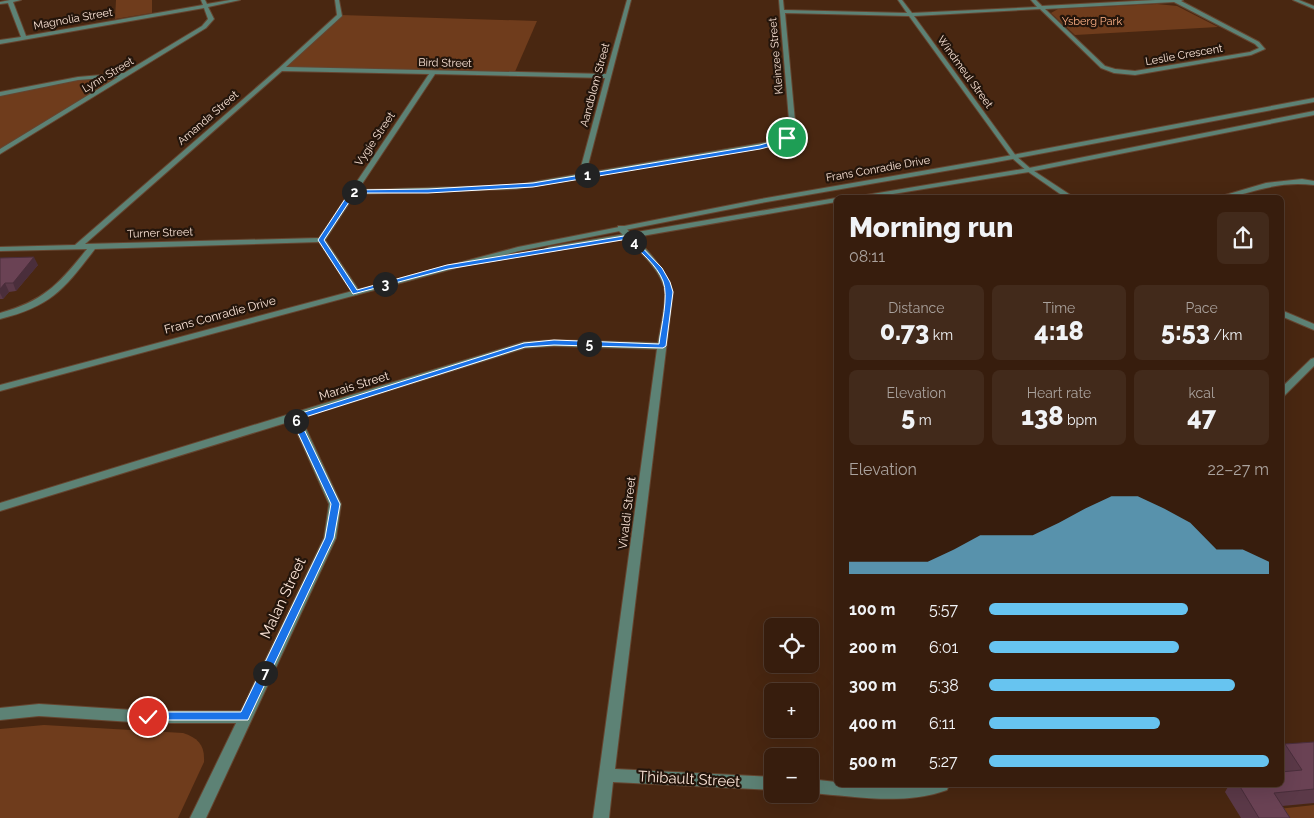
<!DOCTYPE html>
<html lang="en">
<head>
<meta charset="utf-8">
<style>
  :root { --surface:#371d0d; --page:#422a1b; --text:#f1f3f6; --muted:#aaa29d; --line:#513b2e; --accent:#67c4f0 }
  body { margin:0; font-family:Raleway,sans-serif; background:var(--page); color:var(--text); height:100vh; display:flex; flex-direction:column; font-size:19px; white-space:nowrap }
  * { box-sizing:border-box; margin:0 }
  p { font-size:16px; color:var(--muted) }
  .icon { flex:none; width:28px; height:28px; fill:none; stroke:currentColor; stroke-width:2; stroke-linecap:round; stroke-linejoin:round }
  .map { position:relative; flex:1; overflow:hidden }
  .drawer { position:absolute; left:834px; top:195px; width:450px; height:592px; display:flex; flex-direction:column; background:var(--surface); border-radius:8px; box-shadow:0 5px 20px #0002,0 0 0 1px var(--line) }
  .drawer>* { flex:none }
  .buttons { position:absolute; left:764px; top:618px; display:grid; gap:10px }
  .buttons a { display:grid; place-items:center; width:55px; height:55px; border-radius:8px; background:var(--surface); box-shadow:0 5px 20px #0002,0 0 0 1px var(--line); font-size:25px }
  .pin { position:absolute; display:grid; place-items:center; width:42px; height:42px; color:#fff; margin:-21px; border:2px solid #fff; border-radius:50%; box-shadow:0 1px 5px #0007 }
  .km { position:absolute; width:25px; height:25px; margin:-12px; border-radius:50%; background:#222; color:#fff; font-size:14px; line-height:25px; text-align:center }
  .round { display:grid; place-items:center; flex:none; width:52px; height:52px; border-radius:8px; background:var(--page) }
  .overview { display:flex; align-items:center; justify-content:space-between; height:85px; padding:0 15px }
  h1 { font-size:28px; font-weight:800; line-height:38px }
  .stats { display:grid; grid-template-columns:repeat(3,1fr); gap:8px; height:85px; padding:5px 15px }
  .stats div { display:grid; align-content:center; border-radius:8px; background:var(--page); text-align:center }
  .stats b { font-size:25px; font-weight:800 }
  .stats small { font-size:14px; font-weight:400 }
  .stats p { font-size:14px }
  .chart { height:140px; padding:10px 15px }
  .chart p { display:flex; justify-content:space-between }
  .chart svg { width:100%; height:90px; margin-top:5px; fill:var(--accent); opacity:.7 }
  ul { padding:0 15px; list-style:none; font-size:16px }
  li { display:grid; grid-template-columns:80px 60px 1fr; align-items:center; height:38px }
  li i { height:12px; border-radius:6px; background:var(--accent) }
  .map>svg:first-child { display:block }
</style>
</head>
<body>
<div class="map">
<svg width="1314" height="818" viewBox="0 0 1314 818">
  <rect width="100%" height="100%" fill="#492711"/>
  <!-- green -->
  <g fill="#6f3c1c">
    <path d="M 116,0 L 152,0 L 152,13 L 115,19 Z"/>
    <path d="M 1157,4 L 1177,6 L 1218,27 L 1075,35 L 1051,13 L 1058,9 Z"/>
    <path d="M 340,15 L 537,21 L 514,74 L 281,69 Z"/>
    <path d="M 124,76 L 0,152 L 0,94 L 72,79 Z"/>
    <path d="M 44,725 L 183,733 C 198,738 205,745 204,762 L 178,818 L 0,818 L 0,729 Z"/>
    <path d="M 1314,805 L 1314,818 L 1283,818 L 1278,809 Z"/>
  </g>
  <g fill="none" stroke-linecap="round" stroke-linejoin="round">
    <defs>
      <g id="minor">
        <path d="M 10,0 L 21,0 L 13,2 L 26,36 L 203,5 L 201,0 L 205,0 L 207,4 L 230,0 L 240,0 L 208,7 L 214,19 L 206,28 L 0,154 L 0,149 L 118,77 L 78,80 L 0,96 L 0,92 L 78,77 L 124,73 L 202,26 L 208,19 L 204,8 L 0,44 L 0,40 L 21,37 L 8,3 L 0,4 L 0,2 Z"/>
        <path d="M 335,0 L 339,0 L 342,16 L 286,67 L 606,74 L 627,0 L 631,0 L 586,173 L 780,140 L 790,132 L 779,0 L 783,0 L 784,10 L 907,13 L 898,0 L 902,0 L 912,13 L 1037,7 L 1031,0 L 1036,0 L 1042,6 L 1155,0 L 1183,0 L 1181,1 L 1259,42 L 1265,49 L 1251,55 L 1135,75 L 1114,73 L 1101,68 L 1040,9 L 914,16 L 1016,156 L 1031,169 L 1075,198 L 1066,198 L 1027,171 L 1012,158 L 909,16 L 785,13 L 796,132 L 784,143 L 516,189 L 355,194 L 325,240 L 360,292 L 356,295 L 353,294 L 319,242 L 95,249 C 64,289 52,306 0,319 L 0,313 C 44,301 59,284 87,249 L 0,251 L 0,247 L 75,245 L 279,68 L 337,15 ZM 1174,2 L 1255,44 L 1259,48 L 1250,52 L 1135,71 L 1115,69 L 1105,66 L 1045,9 ZM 282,71 L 429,74 L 319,238 L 85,244 ZM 435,74 L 605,78 L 579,174 L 516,185 L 358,190 Z"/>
        <path d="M 1293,0 L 1299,0 L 1314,6 L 1314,9 Z"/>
        <path d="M 1302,179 L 1314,181 L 1314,185 C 1298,183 1282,184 1266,188 C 1248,192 1233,198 1215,198 L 1266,183 Z"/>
        <path d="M 618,226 L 624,226 C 643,246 664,265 673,292 L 615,769 L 772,777 L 772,790 L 613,782 L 609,818 L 593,818 L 657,349 L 554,346 L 525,348 L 301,418 L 341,504 L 336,538 L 206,818 L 190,818 L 236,723 L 148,723 L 39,716 L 0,720 L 0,708 L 39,704 L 148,711 L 241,711 L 324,538 L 329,504 L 292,421 L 0,511 L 0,503 L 524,342 L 554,340 L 658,343 C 660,330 666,304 665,292 C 663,270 633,245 618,230 Z"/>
        <path d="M 1281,310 L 1314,324 L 1314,330 L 1281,316 Z"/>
        <path d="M 1314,358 L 1314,366 L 1284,396 L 1281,397 L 1281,388 L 1311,359 Z"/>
        <path d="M 810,779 L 836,782 L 836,785 L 949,785 L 947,790 C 903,806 855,796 810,793 Z"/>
      </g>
      <g id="tertiary">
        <path d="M 1314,98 L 1314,102 L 991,163 L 761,203 L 519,251 L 0,391 L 0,385 L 518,247 L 761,199 L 991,159 Z"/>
        <path d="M 1314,111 L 1314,115 L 1029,172 L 868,198 L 848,198 L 1029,168 Z"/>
        <path d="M 836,198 L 836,202 L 585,246 L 549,251 L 545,249 L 549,247 Z"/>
      </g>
    </defs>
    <!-- minor casing -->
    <use href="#minor" stroke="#654530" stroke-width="2"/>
    <!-- tertiary casing -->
    <use href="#tertiary" stroke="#654530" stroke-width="2"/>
    <!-- minor -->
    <use href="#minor" fill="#5d8275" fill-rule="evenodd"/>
    <!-- tertiary -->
    <use href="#tertiary" fill="#5d8275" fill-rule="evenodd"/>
  </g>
  <!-- wall -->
  <g fill="#5b3948">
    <path d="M 0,258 L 38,265 L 16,291 L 9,292 L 3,299 L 0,299 Z"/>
    <path d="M 1314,742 L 1314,803 L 1282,806 L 1290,818 L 1241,818 L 1225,792 L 1229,785 L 1281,785 L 1284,772 L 1281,768 L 1281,751 L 1285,744 Z"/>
  </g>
  <!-- shaded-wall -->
  <g fill="#4a2e3b">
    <path d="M 34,257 L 38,265 L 16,291 L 13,283 Z"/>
    <path d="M 5,283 L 9,292 L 3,299 L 0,293 L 0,289 Z"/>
  </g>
  <!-- building -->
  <g fill="#6a4254" stroke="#4a2e3b">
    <path d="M 34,257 L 13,283 L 5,283 L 0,289 L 0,258 Z"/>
    <path d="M 1314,742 L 1314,789 L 1274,793 L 1290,818 L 1259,818 L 1239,785 L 1281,785 L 1281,772 L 1302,770 L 1285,744 Z"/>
  </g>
  <!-- route -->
  <path fill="#1a73e8" stroke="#fff" d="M 787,137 L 789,138 L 784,143 L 760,149 L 533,187 L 428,193 L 355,193 L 324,240 L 357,290 L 447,265 L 630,235 L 662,268 L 670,282 L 673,292 L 666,346 L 663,348 L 554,345 L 525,347 L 299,419 L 340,504 L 334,538 L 248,720 L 144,720 L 142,717 L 144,714 L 148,712 L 241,712 L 325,538 L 331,504 L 291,418 L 292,416 L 524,343 L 554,340 L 659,344 C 661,327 669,296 663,281 C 657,265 640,252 628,239 L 448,269 L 353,294 L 318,240 L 351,190 L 428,189 L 533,183 L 760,145 Z"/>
  <g text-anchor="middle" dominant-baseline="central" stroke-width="4.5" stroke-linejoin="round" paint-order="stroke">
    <!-- far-street labels -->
    <g font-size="11" fill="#f9e2d5" stroke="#24150b">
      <text transform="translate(73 19) rotate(-10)">Magnolia Street</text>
      <text transform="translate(1184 55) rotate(-10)">Leslie Crescent</text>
      <text transform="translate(776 56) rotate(-95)">Kleinzee Street</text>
      <text transform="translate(445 63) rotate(1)">Bird Street</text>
      <text transform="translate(965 72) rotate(54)">Windmeul Street</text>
      <text transform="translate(108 75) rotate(-31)">Lynn Street</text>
      <text transform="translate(595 85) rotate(-75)">Aandblom Street</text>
      <text transform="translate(208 118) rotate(-41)">Amanda Street</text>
      <text transform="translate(375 139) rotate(-56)">Vygie Street</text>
      <text transform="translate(878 169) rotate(-10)">Frans Conradie Drive</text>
      <text transform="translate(160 233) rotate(-2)">Turner Street</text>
    </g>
    <!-- far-park labels -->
    <g font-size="11" fill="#fdb085" stroke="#24150b">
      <text x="1092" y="21">Ysberg Park</text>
    </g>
    <!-- street labels -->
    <g font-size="12" fill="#f9e2d5" stroke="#24150b">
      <text transform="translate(220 315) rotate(-15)">Frans Conradie Drive</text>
      <text transform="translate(354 386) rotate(-17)">Marais Street</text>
      <text transform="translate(627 513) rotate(-83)">Vivaldi Street</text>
    </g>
    <!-- near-street labels -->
    <g font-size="15" fill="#f9e2d5" stroke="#24150b">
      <text transform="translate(283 598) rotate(-65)">Malan Street</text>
      <text transform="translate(689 779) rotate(3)">Thibault Street</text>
    </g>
  </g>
</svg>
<div class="buttons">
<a><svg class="icon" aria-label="locate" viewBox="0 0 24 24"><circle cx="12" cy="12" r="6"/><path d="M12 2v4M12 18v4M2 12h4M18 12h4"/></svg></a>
<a>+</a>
<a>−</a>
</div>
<div class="pin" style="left:787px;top:138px;background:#1e9e55"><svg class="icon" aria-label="arrive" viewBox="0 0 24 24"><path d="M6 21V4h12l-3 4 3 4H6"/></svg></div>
<div class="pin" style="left:148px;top:717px;background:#d93025"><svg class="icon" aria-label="check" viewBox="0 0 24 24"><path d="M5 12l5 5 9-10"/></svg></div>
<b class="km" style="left:587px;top:175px">1</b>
<b class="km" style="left:354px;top:192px">2</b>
<b class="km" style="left:385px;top:284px">3</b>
<b class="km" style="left:634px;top:242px">4</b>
<b class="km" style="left:589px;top:344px">5</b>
<b class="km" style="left:296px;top:421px">6</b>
<b class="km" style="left:265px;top:673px">7</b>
<section class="drawer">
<div class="overview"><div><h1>Morning run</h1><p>08:11</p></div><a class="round"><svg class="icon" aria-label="share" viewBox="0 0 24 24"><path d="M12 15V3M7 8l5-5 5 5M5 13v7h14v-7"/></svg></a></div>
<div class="stats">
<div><p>Distance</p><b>0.73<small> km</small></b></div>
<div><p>Time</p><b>4:18</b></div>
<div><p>Pace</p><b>5:53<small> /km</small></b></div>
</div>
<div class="stats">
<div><p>Elevation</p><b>5<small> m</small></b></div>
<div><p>Heart rate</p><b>138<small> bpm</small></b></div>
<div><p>kcal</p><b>47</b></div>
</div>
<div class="chart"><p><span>Elevation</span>22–27 m</p>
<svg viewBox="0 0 160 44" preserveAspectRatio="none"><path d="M0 44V38L10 38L20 38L30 38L40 32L50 25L60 25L70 25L80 19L90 12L100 6L110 6L120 12L130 19L140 32L150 32L160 38V44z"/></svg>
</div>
<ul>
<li><b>100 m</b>5:57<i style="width:71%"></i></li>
<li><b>200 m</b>6:01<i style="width:68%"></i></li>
<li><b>300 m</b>5:38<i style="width:88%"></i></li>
<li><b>400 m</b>6:11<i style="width:61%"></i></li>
<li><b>500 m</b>5:27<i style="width:100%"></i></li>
</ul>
</section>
</div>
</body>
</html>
